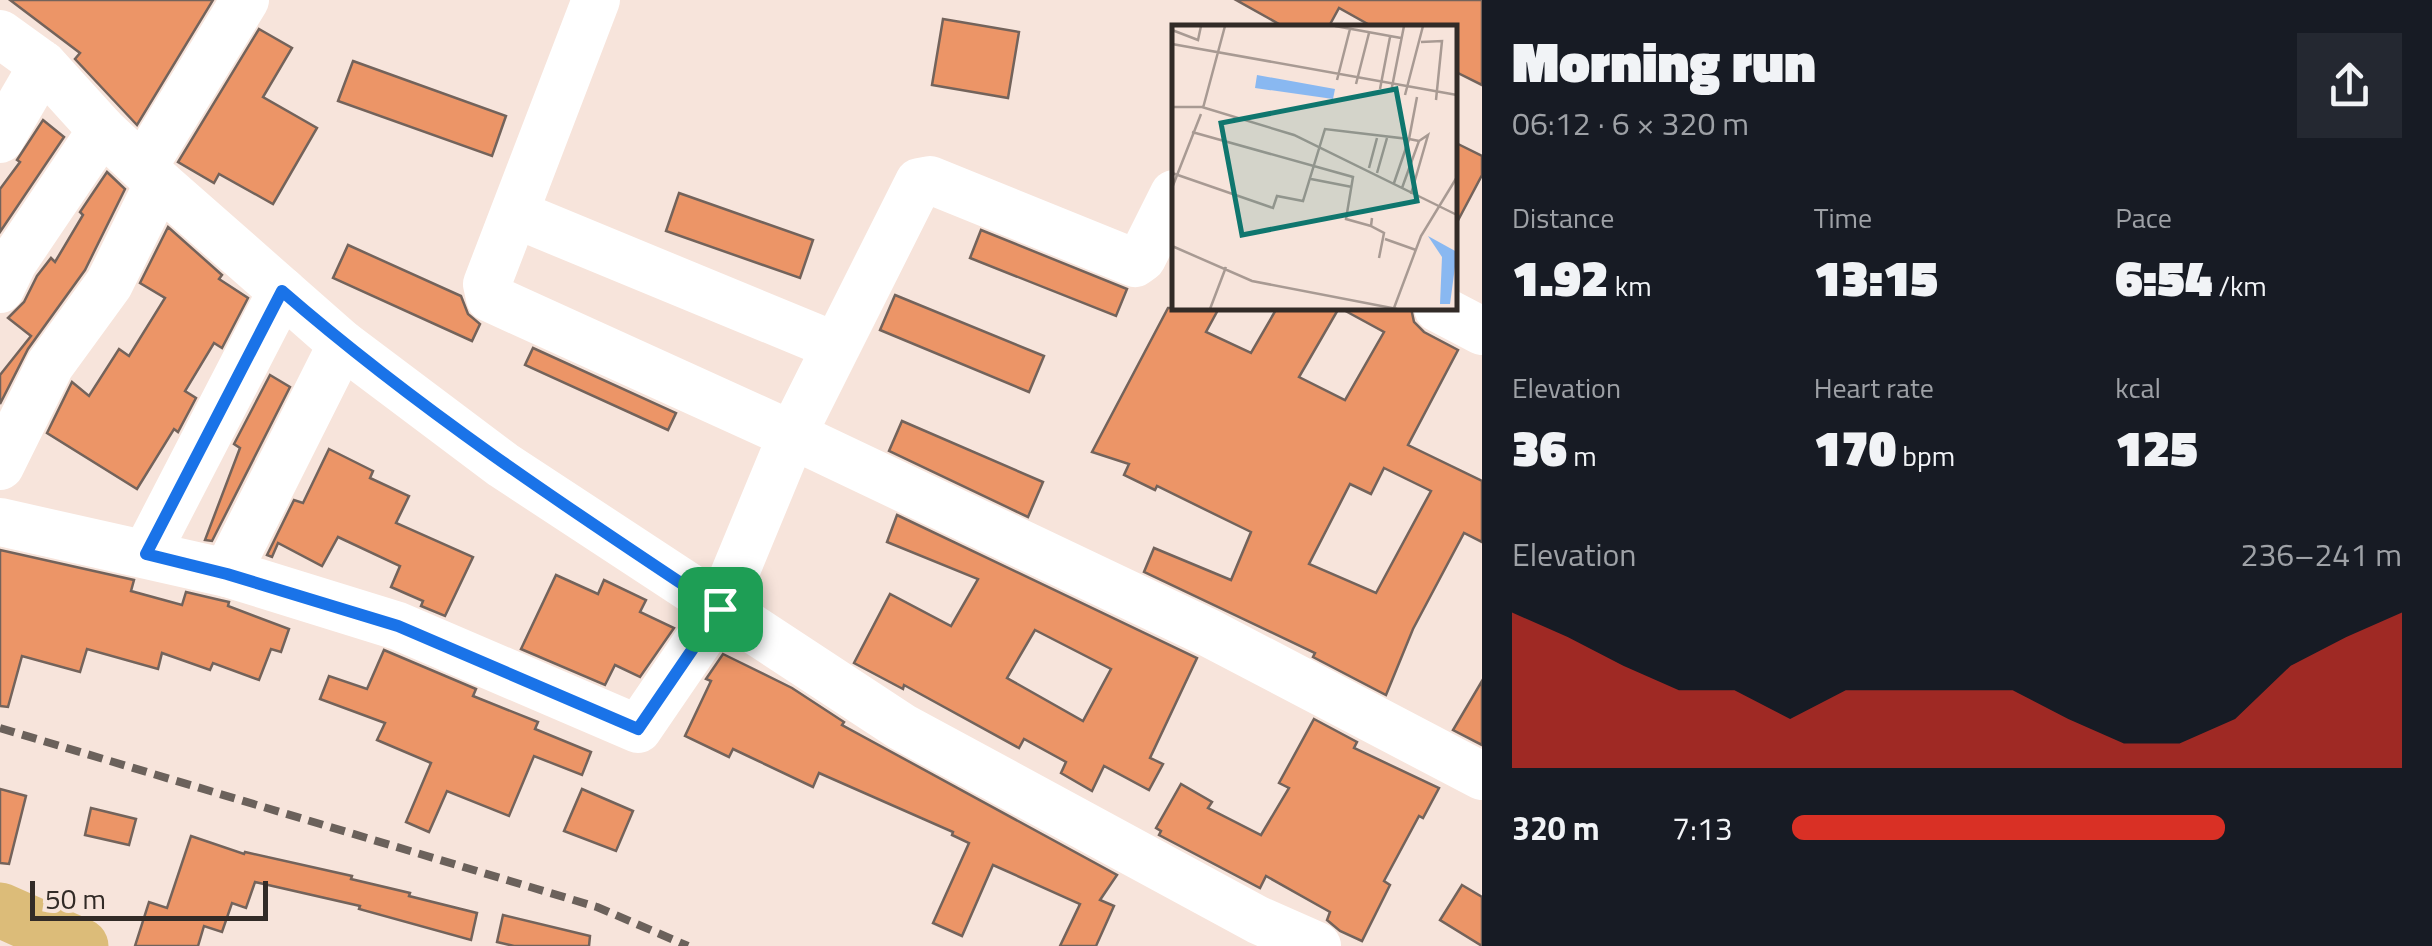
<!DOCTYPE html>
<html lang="en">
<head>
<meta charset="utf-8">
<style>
  :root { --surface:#171b24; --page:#242831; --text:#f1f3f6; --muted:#9ea1a6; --accent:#d93025 }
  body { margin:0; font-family:"Titillium Web",sans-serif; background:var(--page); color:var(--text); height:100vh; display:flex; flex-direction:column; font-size:38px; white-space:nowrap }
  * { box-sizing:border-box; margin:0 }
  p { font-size:32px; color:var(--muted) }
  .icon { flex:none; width:55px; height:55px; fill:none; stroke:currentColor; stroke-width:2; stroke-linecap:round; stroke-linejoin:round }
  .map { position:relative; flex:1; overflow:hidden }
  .drawer { display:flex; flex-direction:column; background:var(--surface); width:950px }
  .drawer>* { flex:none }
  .scale { position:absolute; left:30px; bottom:25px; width:238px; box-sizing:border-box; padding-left:10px; border:5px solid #322b27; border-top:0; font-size:28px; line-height:35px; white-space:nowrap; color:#322b27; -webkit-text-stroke:8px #f7e4db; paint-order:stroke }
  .pin { position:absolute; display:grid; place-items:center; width:85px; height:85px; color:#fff; margin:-42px; border-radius:20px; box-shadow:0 5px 15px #0006 }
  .round { display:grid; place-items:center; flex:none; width:105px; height:105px; border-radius:0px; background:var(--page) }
  .summary { display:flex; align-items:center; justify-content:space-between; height:170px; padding:0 30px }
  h1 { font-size:55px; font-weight:800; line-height:75px }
  .figures { display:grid; grid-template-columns:repeat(3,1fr); gap:15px; height:170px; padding:10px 30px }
  .figures div { display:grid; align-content:center }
  .figures b { font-size:50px; font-weight:800 }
  .figures small { font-size:28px; font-weight:400 }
  .figures p { font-size:28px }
  .chart { height:280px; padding:20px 30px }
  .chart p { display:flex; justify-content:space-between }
  .chart svg { width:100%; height:180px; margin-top:10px; fill:var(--accent); opacity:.7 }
  ul { padding:0 30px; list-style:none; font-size:32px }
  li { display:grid; grid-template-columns:160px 120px 1fr; align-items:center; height:75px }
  li i { height:25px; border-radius:12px; background:var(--accent) }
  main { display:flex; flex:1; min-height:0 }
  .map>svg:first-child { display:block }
</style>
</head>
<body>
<main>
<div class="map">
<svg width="1482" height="946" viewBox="0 0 1482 946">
  <rect width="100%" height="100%" fill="#f7e4db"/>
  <!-- building -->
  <g fill="#ec9567" stroke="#73635b" stroke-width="2.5" fill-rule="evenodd">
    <path d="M 10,0 L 213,0 L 137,125 L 75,59 L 80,53 Z"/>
    <path d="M 1236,0 L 1482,0 L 1482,85 L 1454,71 L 1454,28 L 1375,28 L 1339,8 L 1328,28 L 1286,28 Z"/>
    <path d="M 943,19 L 1019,32 L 1008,98 L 932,85 Z"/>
    <path d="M 259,29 L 292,48 L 263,97 L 317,128 L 273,204 L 219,174 L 214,183 L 178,162 Z"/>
    <path d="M 353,61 L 506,116 L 492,156 L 338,101 Z"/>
    <path d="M 43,120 L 64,137 L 0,232 L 0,189 L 20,162 L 17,160 Z"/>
    <path d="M 1454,142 L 1482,156 L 1482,175 L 1454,228 Z"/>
    <path d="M 107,172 L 125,189 L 85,270 L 28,349 L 0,404 L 0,375 L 31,336 L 8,318 L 24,302 L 37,276 L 51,258 L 55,262 L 83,215 L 80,212 Z"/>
    <path d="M 679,193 L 813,240 L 800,278 L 666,231 Z"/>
    <path d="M 168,227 L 222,275 L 219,279 L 248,298 L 222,348 L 214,343 L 185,391 L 196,398 L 178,432 L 174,429 L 137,489 L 47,433 L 72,382 L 89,396 L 119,349 L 129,356 L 165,298 L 140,283 Z"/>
    <path d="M 981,230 L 1127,289 L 1116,316 L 970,258 Z"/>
    <path d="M 348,245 L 461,296 L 468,314 L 480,324 L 472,341 L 333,278 Z"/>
    <path d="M 895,295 L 1044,356 L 1029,392 L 880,330 Z"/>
    <path d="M 1168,308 L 1219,308 L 1206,332 L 1251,353 L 1277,308 L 1339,308 L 1299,377 L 1345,400 L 1384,332 L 1340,308 L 1411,308 L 1414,322 L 1424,332 L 1458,350 L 1408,445 L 1482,481 L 1482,542 L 1464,533 L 1413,629 L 1386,695 L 1313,657 L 1315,653 L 1144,572 L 1154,548 L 1231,580 L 1251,532 L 1157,486 L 1155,490 L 1124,475 L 1129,464 L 1092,452 ZM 1384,468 L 1431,491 L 1376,593 L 1309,564 L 1350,484 L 1371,494 Z"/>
    <path d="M 533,348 L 676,413 L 668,430 L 525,365 Z"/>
    <path d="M 270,375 L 290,387 L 212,541 L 205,540 L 240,448 L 234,444 Z"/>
    <path d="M 902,421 L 1043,482 L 1028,517 L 889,451 Z"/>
    <path d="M 329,449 L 373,471 L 370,478 L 409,496 L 396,523 L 473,557 L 445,616 L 421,606 L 423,601 L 391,587 L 400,566 L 338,537 L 322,566 L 278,543 L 272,557 L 267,555 L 294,500 L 303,503 Z"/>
    <path d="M 897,515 L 1197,658 L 1150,758 L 1163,764 L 1149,790 L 1104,766 L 1092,791 L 1061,773 L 1066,762 L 1024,739 L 1019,748 L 904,685 L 903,689 L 854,663 L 890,594 L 951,626 L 978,579 L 887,542 ZM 1035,630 L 1111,669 L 1083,721 L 1007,678 Z"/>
    <path d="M 0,550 L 134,580 L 131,591 L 182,605 L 186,592 L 220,600 L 229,602 L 228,606 L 289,629 L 281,652 L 271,649 L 259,680 L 213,663 L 210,670 L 162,653 L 158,669 L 87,649 L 80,672 L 22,656 L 8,707 L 0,706 Z"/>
    <path d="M 556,575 L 598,594 L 604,580 L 646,600 L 640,612 L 674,628 L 640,677 L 615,665 L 605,685 L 521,649 Z"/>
    <path d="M 384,650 L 476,689 L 473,696 L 538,722 L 535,729 L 591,752 L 582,775 L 534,756 L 509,816 L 447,791 L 429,832 L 406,822 L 431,763 L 377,740 L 385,723 L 320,699 L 329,676 L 367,689 Z"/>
    <path d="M 723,654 L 792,688 L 844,722 L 842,725 L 1117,875 L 1100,900 L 1114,906 L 1096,946 L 1060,946 L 1080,904 L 993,865 L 962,936 L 933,923 L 969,843 L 952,835 L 953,832 L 819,773 L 813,787 L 733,749 L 729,757 L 685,736 L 711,681 L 706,679 Z"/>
    <path d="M 1482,681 L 1482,745 L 1453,730 Z"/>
    <path d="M 1314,719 L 1357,742 L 1354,748 L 1439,788 L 1423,818 L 1419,816 L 1384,881 L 1390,885 L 1362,941 L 1340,931 L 1327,920 L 1330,912 L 1266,876 L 1260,888 L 1159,835 L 1161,831 L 1156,828 L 1181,784 L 1212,802 L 1208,808 L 1261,835 L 1289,788 L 1279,783 Z"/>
    <path d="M 0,789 L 26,796 L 9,864 L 0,863 Z"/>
    <path d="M 582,789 L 633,811 L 616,851 L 564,831 Z"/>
    <path d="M 91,808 L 136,819 L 129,845 L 85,835 Z"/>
    <path d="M 191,836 L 244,854 L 245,852 L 352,876 L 351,879 L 410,893 L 409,896 L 477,913 L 471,940 L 359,909 L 360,906 L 255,882 L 246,908 L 232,903 L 222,932 L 204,926 L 198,946 L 135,946 L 149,902 L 167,908 Z"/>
    <path d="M 1462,885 L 1482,897 L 1482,946 L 1440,920 Z"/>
    <path d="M 503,915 L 590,936 L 589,946 L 514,946 L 497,942 Z"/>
  </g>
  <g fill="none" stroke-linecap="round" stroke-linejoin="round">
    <!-- minor -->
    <g stroke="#fff" stroke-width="48">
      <path d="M 596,0 L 487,284 L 490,298 L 792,435 L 1209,633 L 1482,776"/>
      <path d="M 0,34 L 43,65 L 102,130 L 159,183 L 342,344 L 503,465 L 902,727 L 1258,920 L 1317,946"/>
      <path d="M 0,139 L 43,65"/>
      <path d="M 143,167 L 245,0"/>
      <path d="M 515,214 L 835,346"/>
      <path d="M 0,289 L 13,262 L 102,130"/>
      <path d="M 1438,308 L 1482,331"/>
      <path d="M 0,466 L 50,365 L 109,284 L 159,183"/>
      <path d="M 0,522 L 227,573 L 398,626 L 638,729 L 720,609 L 792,435 L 919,182 L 930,180 L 1135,263 L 1142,258 L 1174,194"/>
      <path d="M 146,554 L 282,291"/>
      <path d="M 227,573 L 342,344"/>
    </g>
    <!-- major -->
    <path stroke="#dcbc79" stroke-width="55" d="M 0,910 L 81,946"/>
    <!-- rail -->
    <path stroke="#6b615b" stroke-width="8" stroke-dasharray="15 8" stroke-linecap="butt" d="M 0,728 L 597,907 L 688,946"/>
  </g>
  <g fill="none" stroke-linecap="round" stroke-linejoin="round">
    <defs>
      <path id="route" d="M 282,291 C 419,410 569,509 720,609 L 638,729 L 398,626 L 227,574 L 146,554 Z"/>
    </defs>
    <!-- route casing -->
    <use href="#route" stroke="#fff" stroke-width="20"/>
    <!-- route -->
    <use href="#route" stroke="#1a73e8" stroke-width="12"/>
  </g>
  <!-- overview -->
  <g transform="translate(1172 25)">
    <rect width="285" height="285" fill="#f7e4db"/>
    <path d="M 85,50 L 163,64 L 161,74 L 83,63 ZM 256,211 L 285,227 L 278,279 L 268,279 L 270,232 Z" fill="#89b8f1"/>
    <path fill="none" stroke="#a89a93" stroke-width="2.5" d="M 163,1 L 229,13M 0,5 L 26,15 L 29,1M 249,17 L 270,16 L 264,75M 0,19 L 285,70M 165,55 L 178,4M 184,59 L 197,8M 208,64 L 218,12M 219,67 L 232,1M 233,70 L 251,1M 0,82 L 30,82 L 122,110 L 285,190M 31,83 L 53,1M 20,107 L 181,152 L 174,194 L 199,201M 197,143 L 205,113M 0,148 L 101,183 L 105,171 L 131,176 L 153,104 L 237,114 L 245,72M 205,148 L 215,113M 139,154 L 180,162M 222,158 L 237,114 L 247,116 L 230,163M 0,163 L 29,89M 239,169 L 256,110 L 247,116M 200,193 L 199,201 L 212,208 L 207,233M 213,214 L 244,225M 0,221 L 80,256 L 225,284M 222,283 L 249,211 L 285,152M 38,284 L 54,242"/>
    <path fill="#0f766e" fill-opacity="0.15" stroke="#0f766e" stroke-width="5" d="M 224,64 L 245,176 L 70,210 L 49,98 Z"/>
    <rect width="285" height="285" fill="none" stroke="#322b27" stroke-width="5"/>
  </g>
</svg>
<div class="scale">50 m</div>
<div class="pin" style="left:720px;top:609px;background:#1e9e55"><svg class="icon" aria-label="arrive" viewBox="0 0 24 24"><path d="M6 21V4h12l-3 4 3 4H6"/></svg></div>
</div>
<section class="drawer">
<div class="summary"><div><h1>Morning run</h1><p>06:12 · 6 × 320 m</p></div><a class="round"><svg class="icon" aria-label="share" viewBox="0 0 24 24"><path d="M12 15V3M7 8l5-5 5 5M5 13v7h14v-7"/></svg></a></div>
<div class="figures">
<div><p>Distance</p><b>1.92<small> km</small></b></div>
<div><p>Time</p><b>13:15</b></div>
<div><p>Pace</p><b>6:54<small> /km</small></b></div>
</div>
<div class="figures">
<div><p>Elevation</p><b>36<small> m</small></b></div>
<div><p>Heart rate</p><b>170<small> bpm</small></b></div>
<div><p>kcal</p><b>125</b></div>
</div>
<div class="chart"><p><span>Elevation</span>236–241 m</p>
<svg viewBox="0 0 160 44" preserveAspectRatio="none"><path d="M0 44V6L10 12L20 19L30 25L40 25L50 32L60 25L70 25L80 25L90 25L100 32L110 38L120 38L130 32L140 19L150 12L160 6V44z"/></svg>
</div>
<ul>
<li><b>320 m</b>7:13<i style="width:71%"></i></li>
</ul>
</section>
</main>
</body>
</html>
